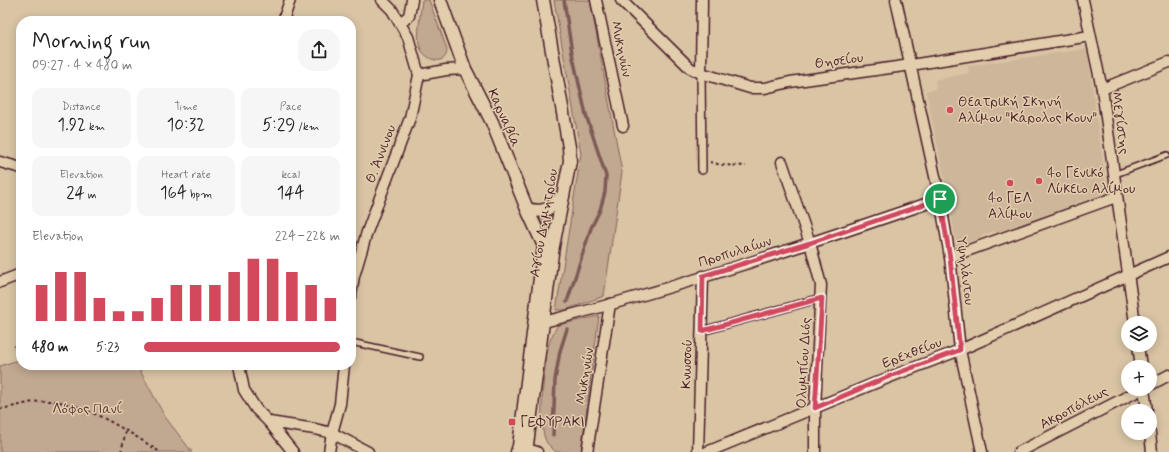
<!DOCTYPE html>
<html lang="en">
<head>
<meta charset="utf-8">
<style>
  :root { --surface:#fff; --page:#f6f6f6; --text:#202124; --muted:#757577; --accent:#d1495b }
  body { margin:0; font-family:Mynerve,sans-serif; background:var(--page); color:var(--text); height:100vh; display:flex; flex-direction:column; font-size:15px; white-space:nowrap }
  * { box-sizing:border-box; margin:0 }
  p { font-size:13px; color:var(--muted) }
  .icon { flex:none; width:22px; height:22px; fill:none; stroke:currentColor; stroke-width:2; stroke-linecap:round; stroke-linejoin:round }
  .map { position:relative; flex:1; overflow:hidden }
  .panel { position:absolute; left:16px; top:16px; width:340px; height:354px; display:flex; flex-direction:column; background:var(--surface); border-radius:16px; box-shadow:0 2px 10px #0003 }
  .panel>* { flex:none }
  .controls { position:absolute; left:1121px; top:316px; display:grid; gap:8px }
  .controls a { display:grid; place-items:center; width:36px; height:36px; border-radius:50%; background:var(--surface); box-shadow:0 2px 10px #0003; font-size:20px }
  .pin { position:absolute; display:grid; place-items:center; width:34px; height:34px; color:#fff; margin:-17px; border:2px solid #fff; border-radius:50%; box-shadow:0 1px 4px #0007 }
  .round { display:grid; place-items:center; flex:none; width:42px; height:42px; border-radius:16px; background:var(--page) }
  .head { display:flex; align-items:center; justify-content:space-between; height:68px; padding:0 16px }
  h1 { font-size:22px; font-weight:600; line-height:30px }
  .figures { display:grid; grid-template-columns:repeat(3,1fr); gap:6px; height:68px; padding:4px 16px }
  .figures div { display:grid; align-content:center; border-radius:10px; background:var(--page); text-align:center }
  .figures b { font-size:17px; font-weight:600 }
  .figures small { font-size:11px; font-weight:400 }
  .figures p { font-size:11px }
  .chart { height:112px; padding:8px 16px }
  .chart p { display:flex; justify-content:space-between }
  .chart svg { width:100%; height:72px; margin-top:4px; stroke:var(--accent); stroke-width:6 }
  ul { padding:0 16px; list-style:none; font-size:13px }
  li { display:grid; grid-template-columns:64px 48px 1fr; align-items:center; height:30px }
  li i { height:10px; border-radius:5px; background:var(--accent) }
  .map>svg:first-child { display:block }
</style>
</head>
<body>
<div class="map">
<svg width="1169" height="452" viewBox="0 0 1169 452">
  <rect width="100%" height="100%" fill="#d9c4a4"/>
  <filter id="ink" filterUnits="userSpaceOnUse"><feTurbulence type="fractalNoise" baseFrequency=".025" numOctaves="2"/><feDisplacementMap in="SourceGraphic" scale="8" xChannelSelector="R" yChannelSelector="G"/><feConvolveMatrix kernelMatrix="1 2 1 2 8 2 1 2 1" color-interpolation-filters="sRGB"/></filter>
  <g filter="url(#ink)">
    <!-- built -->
    <path fill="#cdb69a" d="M 1087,49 L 1107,192 L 997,233 L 995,231 L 981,235 L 980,239 L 957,247 L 947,190 L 926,91 L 936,89 L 935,80 L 969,73 L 968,66 Z"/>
    <!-- green -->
    <g fill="#c1a890" stroke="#86645e">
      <path d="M 422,0 L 429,0 L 447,49 C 447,68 424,60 420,47 C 416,36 421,12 422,0 Z"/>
      <path d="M 554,0 L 590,0 L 622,172 L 604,296 L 565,310 L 556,310 L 581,154 Z"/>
      <path d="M 551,215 L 549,235 L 547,235 L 540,219 Z"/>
      <path d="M 599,316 L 581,452 L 556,452 C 553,449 550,446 547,443 C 537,427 544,373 547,354 C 548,344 552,334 558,325 Z"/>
      <path d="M 21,359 L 21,365 L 137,365 L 165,417 L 192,452 L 0,452 L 0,366 Z"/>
    </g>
    <!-- water -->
    <path fill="#a08274" stroke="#7e5a57" d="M 21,343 L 21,358 L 19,359 L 14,346 Z"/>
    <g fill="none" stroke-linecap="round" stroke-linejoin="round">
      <!-- stream -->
      <g stroke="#7e5a57" stroke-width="3.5">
        <path d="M 564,0 L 572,53 L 586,115 L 606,176 L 605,192 L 600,210 L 591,228 L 567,302"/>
        <path d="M 553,435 L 555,380 L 560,351 L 567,329"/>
      </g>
      <defs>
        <g id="service">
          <path d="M 1113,175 L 1167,155"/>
          <path d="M 351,342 L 420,357"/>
        </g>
        <g id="pedestrian">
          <path d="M 701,73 L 702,170"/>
          <path d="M 702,331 L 821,298"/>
        </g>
        <g id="minor">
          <path d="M 596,0 L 623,126"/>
          <path d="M 621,0 L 690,68 L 701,73 L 750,88 L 765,88 L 790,82 L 911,65 L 1090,36"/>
          <path d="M 896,0 L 940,199 L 950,257 L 960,350 L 982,452"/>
          <path d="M 1083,0 L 1102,89 L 1135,323"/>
          <path d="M 283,21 L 290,0"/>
          <path d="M 400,23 L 409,16 L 412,0"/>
          <path d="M 701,73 L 702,0"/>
          <path d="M 419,75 L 446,70 L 465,69"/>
          <path d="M 1102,89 L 1169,62"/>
          <path d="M 0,162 L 21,168"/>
          <path d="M 782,162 L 810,243 L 821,285 L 815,408 L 815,452"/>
          <path d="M 950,257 L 1116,197"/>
          <path d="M 0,282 L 21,274"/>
          <path d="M 351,295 L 354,276 L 367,232 L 410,118 L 419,75 L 408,37 L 392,10 L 382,0"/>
          <path d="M 537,322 L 544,322 C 678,288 809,244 940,199"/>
          <path d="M 1138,345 L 1141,367"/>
          <path d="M 239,365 L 244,390 L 256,409 L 269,422 L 293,452"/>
          <path d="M 1150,385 L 1169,375"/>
          <path d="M 1144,389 L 1147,411"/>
          <path d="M 269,422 L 315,429 L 332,433 L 368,452"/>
          <path d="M 1150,433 L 1152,452"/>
          <path d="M 520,447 L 537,452"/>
          <path d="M 329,452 L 332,433 L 340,404 L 344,365"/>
          <path d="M 587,452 L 610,304"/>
          <path d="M 698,452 L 703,276"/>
          <path d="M 707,452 L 890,377 L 960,350 L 1169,257"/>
          <path d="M 1019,452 L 1142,389"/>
        </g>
        <g id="tertiary">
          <path d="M 440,0 L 465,69 L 492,122 L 527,209 L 544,246 L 519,446 L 517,452"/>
          <path d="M 527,209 C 546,214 550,208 563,196"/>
          <path d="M 526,452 L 553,246 L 570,161 L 569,147 L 543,0"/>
        </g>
      </defs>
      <!-- service casing -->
      <use href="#service" stroke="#4a1f2b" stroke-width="8"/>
      <!-- pedestrian casing -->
      <use href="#pedestrian" stroke="#4a1f2b" stroke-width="10"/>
      <!-- minor casing -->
      <use href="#minor" stroke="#4a1f2b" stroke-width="13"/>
      <!-- tertiary casing -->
      <use href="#tertiary" stroke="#4a1f2b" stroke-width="15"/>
      <!-- path -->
      <g stroke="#4a1f2b" stroke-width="2" stroke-dasharray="3 3" stroke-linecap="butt">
        <path d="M 710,162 L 721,165 L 746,166"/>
        <path d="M 0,409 C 15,407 30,401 46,401 C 81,400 131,433 160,452"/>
        <path d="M 121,452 L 126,431"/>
      </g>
      <!-- service -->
      <use href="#service" stroke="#e2ceac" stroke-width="5"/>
      <!-- pedestrian -->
      <use href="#pedestrian" stroke="#e2ceac" stroke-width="7"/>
      <!-- minor -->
      <use href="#minor" stroke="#e2ceac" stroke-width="10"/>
      <!-- tertiary -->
      <use href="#tertiary" stroke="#e2ceac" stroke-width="12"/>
    </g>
  </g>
  <g fill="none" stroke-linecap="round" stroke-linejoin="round" filter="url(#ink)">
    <defs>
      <path id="route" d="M 940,199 L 950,258 L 960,350 L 890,376 L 815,408 L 822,298 L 702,331 L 703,276 L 810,243 Z"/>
    </defs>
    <!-- route casing -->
    <use href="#route" stroke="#fff" stroke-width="8"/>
    <!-- route -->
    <use href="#route" stroke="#d1495b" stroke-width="5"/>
  </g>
  <!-- markers -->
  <g fill="#d1495b" stroke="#e2ceac" stroke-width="1.5">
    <circle cx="950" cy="110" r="4"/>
    <circle cx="1039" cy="181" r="4"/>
    <circle cx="1010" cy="183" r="4"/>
    <rect x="508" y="418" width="8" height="8" rx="2"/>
  </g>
  <g text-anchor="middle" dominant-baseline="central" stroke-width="3" stroke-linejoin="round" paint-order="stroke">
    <!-- street labels -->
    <g font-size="14" fill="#4a1f2b" stroke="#e2ceac">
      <text transform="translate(621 49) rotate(78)">Μυκηνών</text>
      <text transform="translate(839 61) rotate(-8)">Θησείου</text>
      <text transform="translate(504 118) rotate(66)">Καρναβία</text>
      <text transform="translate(1120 123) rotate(82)">Μεγίστης</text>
      <text transform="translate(381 154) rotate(-69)">Θ. Άννινου</text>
      <text transform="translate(544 223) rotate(-80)">Αγίου Δημητρίου</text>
      <text transform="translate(735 252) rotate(-17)">Προπυλαίων</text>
      <text transform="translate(965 271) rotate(83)">Υψηλάντου</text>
      <text transform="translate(912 353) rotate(-21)">Ερεχθείου</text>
      <text transform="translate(804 363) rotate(-87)">Ολυμπίου Διός</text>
      <text transform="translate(687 364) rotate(-88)">Κνωσσού</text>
      <text transform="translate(585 376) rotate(-81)">Μυκηνών</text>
      <text transform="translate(1074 408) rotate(-28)">Ακροπόλεως</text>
    </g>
    <!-- poi labels -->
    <g font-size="14" fill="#4a1f2b" stroke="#e2ceac" text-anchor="start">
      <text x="958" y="102">Θεατρική Σκηνή<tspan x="958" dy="16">Αλίμου "Κάρολος Κουν"</tspan></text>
      <text x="1047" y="173">4ο Γενικό<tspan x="1047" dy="16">Λύκειο Αλίμου</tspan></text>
      <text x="1010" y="198" text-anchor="middle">4ο ΓΕΛ<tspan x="1010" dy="16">Αλίμου</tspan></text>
      <text x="520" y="422">ΓΕΦΥΡΑΚΙ</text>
    </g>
    <!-- park labels -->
    <g font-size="14" fill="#5c343a" stroke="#e2ceac">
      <text x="87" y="409">Λόφος Πανί</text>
    </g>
  </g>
</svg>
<div class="controls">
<a><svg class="icon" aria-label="layers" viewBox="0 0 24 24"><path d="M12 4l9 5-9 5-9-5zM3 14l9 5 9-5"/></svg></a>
<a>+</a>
<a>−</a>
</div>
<div class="pin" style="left:940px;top:199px;background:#1e9e55"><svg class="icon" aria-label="arrive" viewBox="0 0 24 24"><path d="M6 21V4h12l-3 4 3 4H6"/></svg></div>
<section class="panel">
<div class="head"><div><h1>Morning run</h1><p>09:27 · 4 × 480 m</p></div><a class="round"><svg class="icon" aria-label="share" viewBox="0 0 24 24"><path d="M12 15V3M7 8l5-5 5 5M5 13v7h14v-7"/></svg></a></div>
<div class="figures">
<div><p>Distance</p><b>1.92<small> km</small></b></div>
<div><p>Time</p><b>10:32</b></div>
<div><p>Pace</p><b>5:29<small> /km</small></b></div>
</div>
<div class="figures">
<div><p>Elevation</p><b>24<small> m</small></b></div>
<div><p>Heart rate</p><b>164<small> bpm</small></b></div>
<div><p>kcal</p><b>144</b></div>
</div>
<div class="chart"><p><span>Elevation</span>224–228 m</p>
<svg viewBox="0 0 160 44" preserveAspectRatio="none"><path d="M5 44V22M15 44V14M25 44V14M35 44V30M45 44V38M55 44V38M65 44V30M75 44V22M85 44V22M95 44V22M105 44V14M115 44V6M125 44V6M135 44V14M145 44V22M155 44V30"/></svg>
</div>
<ul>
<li><b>480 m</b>5:23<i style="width:100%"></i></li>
</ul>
</section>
</div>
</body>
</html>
